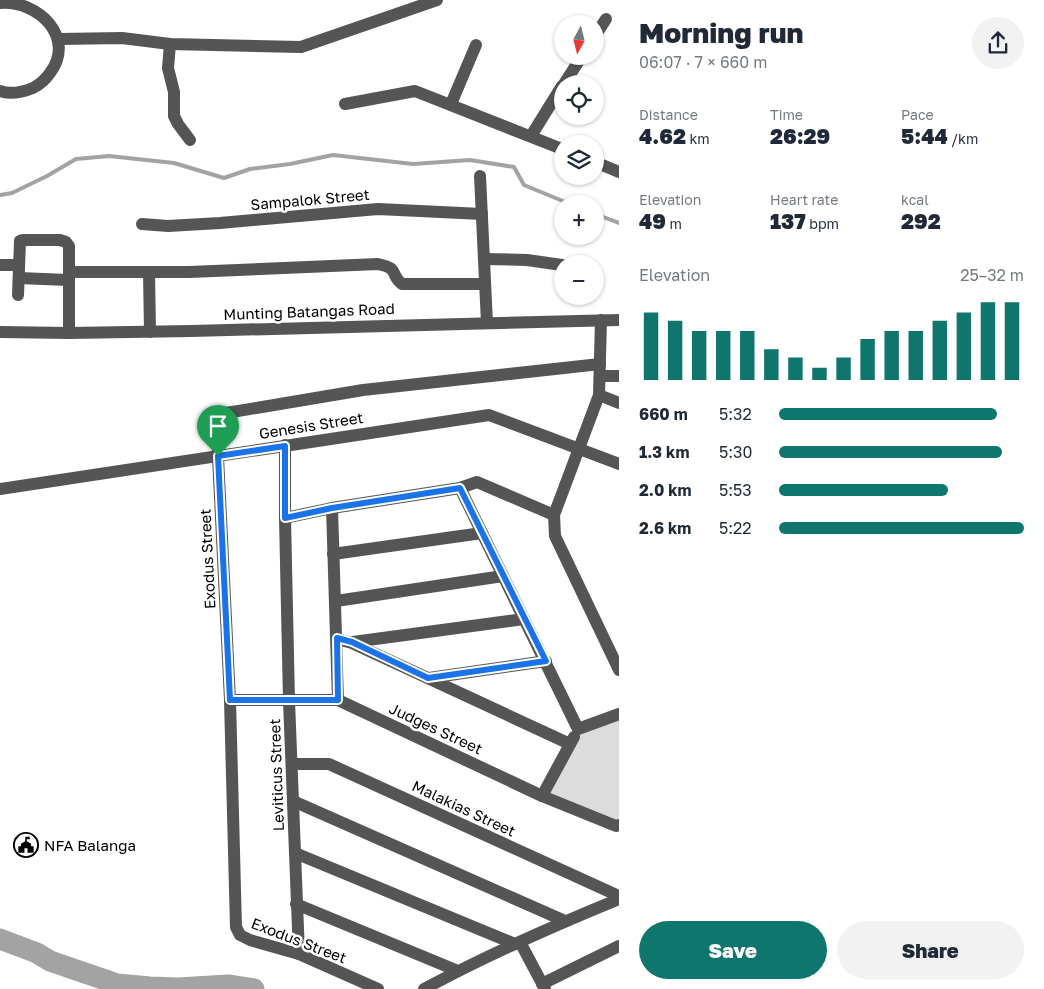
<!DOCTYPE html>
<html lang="en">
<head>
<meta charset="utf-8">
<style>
  :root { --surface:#fff; --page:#f2f2f3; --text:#1f2937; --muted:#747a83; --accent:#0f766e }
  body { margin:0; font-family:"Golos Text",sans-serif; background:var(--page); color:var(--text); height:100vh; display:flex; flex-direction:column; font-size:19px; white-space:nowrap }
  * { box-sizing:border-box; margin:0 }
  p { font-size:16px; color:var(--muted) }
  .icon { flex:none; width:28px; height:28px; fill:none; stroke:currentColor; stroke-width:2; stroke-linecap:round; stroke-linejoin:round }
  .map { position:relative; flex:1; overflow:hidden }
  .details { display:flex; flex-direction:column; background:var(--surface); width:425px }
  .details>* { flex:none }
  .needle { width:32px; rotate:187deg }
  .buttons { position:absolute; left:554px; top:15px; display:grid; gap:10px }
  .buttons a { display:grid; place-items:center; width:50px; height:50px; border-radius:50%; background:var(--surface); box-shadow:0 1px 4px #0004; font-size:25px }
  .pin { position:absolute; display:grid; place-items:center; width:42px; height:42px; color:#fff; margin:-51px -21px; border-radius:50% 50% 50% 0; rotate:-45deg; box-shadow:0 0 5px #0007 }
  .pin .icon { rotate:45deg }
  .round { display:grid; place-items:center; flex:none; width:52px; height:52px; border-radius:26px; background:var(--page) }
  .head { display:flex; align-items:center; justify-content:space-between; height:85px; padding:0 20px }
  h1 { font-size:28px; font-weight:800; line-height:38px }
  .metrics { display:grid; grid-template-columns:repeat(3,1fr); gap:8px; height:85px; padding:5px 20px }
  .metrics div { display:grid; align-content:center }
  .metrics b { font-size:21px; font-weight:800 }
  .metrics small { font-size:14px; font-weight:400 }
  .metrics p { font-size:14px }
  .chart { height:140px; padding:10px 20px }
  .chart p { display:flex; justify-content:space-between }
  .chart svg { width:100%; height:90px; margin-top:5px; stroke:var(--accent); stroke-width:6 }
  .action { display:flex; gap:10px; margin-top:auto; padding:10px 20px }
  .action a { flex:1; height:58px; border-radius:30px; background:var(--accent); color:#fff; font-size:20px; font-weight:800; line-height:58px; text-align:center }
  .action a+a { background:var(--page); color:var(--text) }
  ul { padding:0 20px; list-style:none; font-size:16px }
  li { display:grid; grid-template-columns:80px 60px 1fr; align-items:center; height:38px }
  li i { height:12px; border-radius:6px; background:var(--accent) }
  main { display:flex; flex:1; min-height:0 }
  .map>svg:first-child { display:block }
</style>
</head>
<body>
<main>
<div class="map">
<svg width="619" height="989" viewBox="0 0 619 989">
  <rect width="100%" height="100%" fill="#fff"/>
  <!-- green -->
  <path fill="#dcdcdc" d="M 619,714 L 619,823 L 545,795 L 579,732 Z"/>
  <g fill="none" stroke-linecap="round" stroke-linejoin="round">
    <!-- stream -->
    <g stroke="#a3a3a3" stroke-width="4">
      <path d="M 0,195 L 12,193 L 47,176 L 76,159 L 109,156 L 174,163 L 224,178 L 250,169 L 290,164 L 333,155 L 413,164 L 470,160 L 514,167 L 524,185 L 570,204"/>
      <path d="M 595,214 L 619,223"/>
    </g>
    <!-- river -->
    <path stroke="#a3a3a3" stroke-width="21" d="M 0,939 L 37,953 L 50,961 L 117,984 L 150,987 L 178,988 L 228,985 L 254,989"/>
    <!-- minor -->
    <g stroke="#555" stroke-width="12">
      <path d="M 0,3 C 40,0 76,39 50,73 C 45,80 41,84 33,88 C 23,92 11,95 0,91"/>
      <path d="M 595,36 L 606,19"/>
      <path d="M 59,39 L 122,38 L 170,44 L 301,47 L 437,0"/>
      <path d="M 170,44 L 168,68 L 174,92 L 174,116 L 178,124 L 190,140"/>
      <path d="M 564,84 L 582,56"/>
      <path d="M 345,104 L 415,91 L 562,149"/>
      <path d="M 451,104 L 476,45"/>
      <path d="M 531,136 L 562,86"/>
      <path d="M 595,162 L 619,172"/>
      <path d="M 480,176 L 487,323"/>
      <path d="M 142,224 L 168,226 L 220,223 L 378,209 L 482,214"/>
      <path d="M 484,259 L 527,260 L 562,265"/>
      <path d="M 0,265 L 19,265"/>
      <path d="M 69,272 L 189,272 L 378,264 C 401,269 389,274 402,284 L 485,284"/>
      <path d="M 149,272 L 150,332"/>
      <path d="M 19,278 L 68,280"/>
      <path d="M 18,295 L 20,241 L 23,240 L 60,240 L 66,242 L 69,246 L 69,333"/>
      <path d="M 601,320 L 599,395 L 554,515 L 555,536 L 619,670"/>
      <path d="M 0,332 L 69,333 L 191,331 L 619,320"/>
      <path d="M 600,376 L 619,376"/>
      <path d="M 599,395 L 619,403"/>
      <path d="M 285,445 L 285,518 L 289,701 L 299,954"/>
      <path d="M 460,488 L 578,729 L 619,714"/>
      <path d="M 0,489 L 489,415 L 619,464"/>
      <path d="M 332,508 L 338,700"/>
      <path d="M 285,518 L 332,508 L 460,488 L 477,482 L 554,515"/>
      <path d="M 333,554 L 482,533"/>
      <path d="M 336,601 L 503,576"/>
      <path d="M 337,639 L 352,643 L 570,744"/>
      <path d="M 353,642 L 524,619"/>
      <path d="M 429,678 L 546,661"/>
      <path d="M 230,700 L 338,700 L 542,796 L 616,826 L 619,825"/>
      <path d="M 292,764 L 329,764 L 619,896"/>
      <path d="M 542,796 L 574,737"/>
      <path d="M 293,801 L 565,921"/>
      <path d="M 295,853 L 515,944"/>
      <path d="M 296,904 L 458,971"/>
      <path d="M 520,942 L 545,989"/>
      <path d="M 542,984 L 619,946"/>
      <path d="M 378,989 L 299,954 L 250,940 L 240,935 L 236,927 L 230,700 L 218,457 L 219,421 L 221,416 L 226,413 L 363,390 L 600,364"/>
      <path d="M 424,989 C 487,955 553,926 619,899"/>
    </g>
  </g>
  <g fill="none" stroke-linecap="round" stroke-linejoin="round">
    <defs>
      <path id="route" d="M 285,446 L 285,518 L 332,508 L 460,488 L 546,661 L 428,678 L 352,642 L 337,638 L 338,700 L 230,700 L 218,456 Z"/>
    </defs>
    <!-- route casing -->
    <use href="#route" stroke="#fff" stroke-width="10"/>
    <!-- route -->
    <use href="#route" stroke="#1a73e8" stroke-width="6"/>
  </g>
  <!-- icons -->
  <defs>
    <symbol id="civic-ring" viewBox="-11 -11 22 22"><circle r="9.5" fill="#fff" stroke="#000" stroke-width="1.5"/><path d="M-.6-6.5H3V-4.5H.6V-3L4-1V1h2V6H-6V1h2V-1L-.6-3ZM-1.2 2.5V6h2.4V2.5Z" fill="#000"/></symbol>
  </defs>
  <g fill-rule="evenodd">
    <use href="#civic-ring" x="12" y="831" width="28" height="28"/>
  </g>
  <g text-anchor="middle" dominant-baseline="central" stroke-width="5" stroke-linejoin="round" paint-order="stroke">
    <!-- street labels -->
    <g font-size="15" fill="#000" stroke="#fff">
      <text transform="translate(310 199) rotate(-5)">Sampalok Street</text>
      <text transform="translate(309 311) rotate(-2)">Munting Batangas Road</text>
      <text transform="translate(311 425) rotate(-9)">Genesis Street</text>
      <text transform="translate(207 559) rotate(-93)">Exodus Street</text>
      <text transform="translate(436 728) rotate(25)">Judges Street</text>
      <text transform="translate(276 775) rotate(-92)">Leviticus Street</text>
      <text transform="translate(464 808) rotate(25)">Malakias Street</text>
      <text transform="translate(299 940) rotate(21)">Exodus Street</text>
    </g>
    <!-- poi labels -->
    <g font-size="15" fill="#000" stroke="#fff" text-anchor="start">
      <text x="44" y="845">NFA Balanga</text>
    </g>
  </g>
</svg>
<div class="buttons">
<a><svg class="needle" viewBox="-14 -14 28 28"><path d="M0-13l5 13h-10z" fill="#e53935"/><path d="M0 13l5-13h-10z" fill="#747a83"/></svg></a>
<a><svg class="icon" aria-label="locate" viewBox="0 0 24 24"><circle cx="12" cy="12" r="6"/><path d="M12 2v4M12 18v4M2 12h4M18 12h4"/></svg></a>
<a><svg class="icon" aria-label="layers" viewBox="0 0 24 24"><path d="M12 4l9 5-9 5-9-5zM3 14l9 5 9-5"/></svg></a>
<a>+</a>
<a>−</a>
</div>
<div class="pin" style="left:218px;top:456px;background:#1e9e55"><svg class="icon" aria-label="arrive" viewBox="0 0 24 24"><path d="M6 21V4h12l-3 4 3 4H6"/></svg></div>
</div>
<section class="details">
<div class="head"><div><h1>Morning run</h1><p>06:07 · 7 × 660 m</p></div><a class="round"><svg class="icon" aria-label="share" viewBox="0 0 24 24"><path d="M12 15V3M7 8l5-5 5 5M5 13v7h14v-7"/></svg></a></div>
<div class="metrics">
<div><p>Distance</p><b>4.62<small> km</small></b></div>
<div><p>Time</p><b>26:29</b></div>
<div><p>Pace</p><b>5:44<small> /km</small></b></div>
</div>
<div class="metrics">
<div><p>Elevation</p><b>49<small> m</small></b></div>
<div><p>Heart rate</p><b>137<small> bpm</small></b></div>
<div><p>kcal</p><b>292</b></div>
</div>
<div class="chart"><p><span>Elevation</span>25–32 m</p>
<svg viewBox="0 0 160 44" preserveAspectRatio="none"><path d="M5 44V11M15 44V15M25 44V20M35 44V20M45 44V20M55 44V29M65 44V33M75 44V38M85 44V33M95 44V24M105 44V20M115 44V20M125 44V15M135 44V11M145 44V6M155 44V6"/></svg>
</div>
<ul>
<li><b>660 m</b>5:32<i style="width:89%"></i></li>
<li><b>1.3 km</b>5:30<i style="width:91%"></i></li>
<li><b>2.0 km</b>5:53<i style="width:69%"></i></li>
<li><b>2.6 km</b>5:22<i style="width:100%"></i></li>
</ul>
<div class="action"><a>Save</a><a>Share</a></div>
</section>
</main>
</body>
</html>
